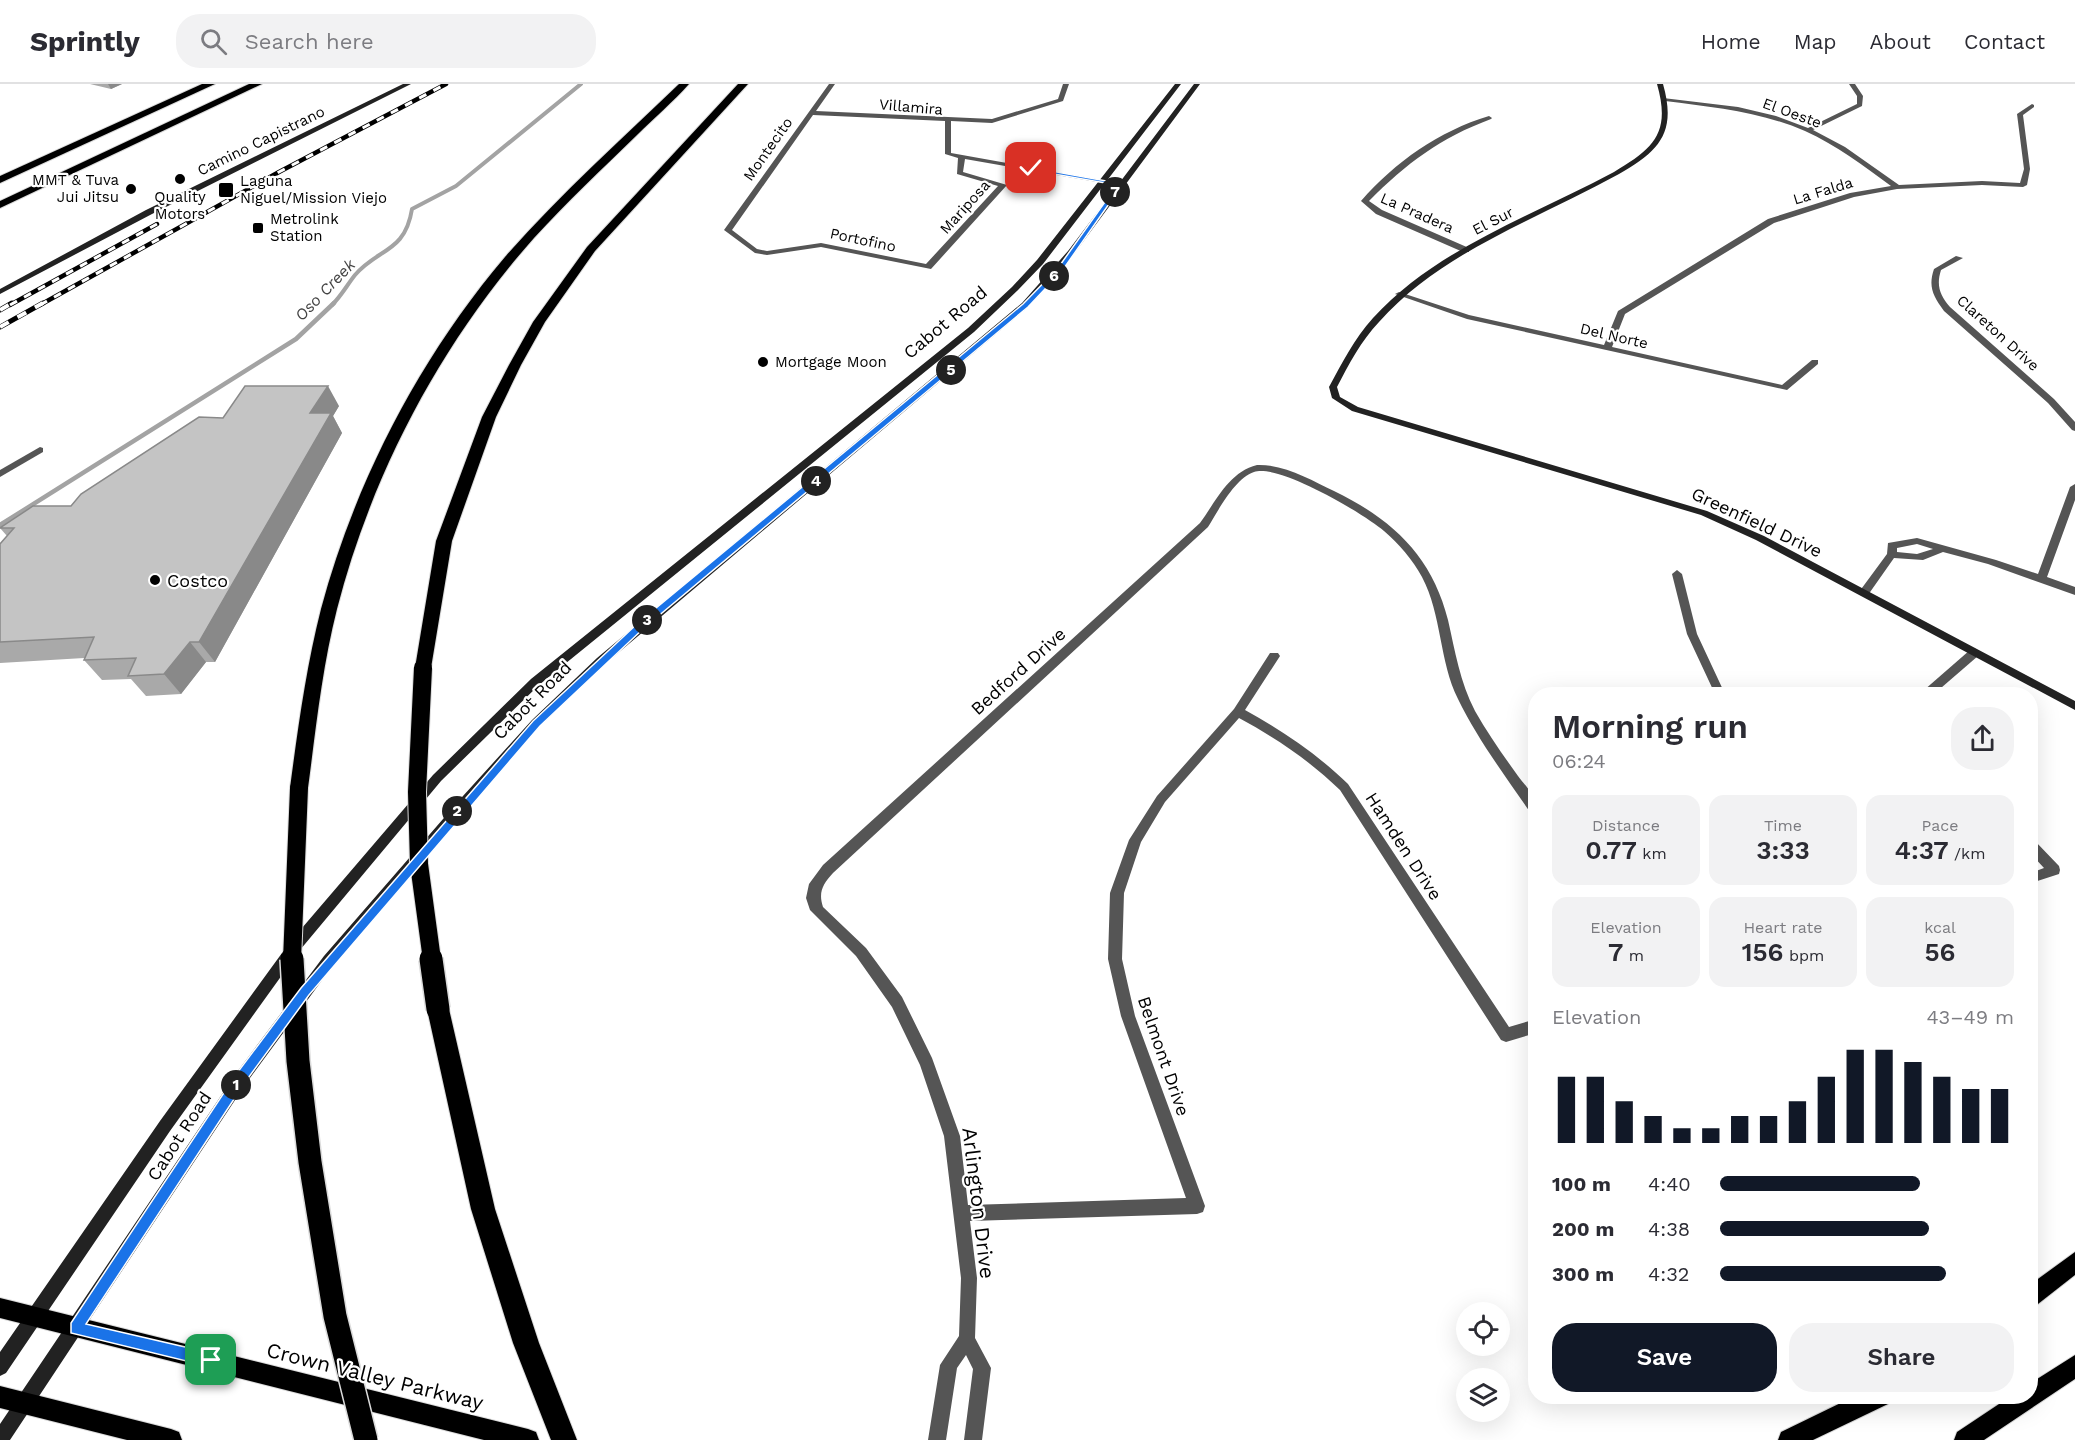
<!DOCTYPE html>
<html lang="en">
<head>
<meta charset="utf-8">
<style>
  :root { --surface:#fff; --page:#f2f2f3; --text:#2b2b33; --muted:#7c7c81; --line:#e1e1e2; --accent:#111827 }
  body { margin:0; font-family:"Work Sans",sans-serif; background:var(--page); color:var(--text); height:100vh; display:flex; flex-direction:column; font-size:22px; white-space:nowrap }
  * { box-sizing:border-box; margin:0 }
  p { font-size:20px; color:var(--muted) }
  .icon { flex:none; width:33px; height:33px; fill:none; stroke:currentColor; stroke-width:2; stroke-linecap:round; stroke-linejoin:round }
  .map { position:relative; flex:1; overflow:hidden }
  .panel { position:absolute; left:1528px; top:603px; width:510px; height:717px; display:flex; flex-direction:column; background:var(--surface); border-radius:24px; box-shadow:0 6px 24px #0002 }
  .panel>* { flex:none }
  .tools { position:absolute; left:1456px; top:1218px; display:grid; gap:12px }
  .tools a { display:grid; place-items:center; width:54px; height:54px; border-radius:50%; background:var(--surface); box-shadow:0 6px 24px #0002; font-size:30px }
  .pin { position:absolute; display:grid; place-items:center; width:51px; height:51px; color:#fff; margin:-26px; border-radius:12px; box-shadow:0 3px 9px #0006 }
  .km { position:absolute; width:30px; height:30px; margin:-15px; border-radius:50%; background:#222; color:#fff; font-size:16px; line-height:30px; text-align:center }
  .round { display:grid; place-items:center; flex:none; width:63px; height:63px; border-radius:24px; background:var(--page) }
  .headline { display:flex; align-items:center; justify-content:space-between; height:102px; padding:0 24px }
  h1 { font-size:33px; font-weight:600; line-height:45px }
  .metrics { display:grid; grid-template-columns:repeat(3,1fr); gap:9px; height:102px; padding:6px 24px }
  .metrics div { display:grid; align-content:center; border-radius:15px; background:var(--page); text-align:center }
  .metrics b { font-size:26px; font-weight:600 }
  .metrics small { font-size:16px; font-weight:400 }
  .metrics p { font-size:16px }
  .chart { height:168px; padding:12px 24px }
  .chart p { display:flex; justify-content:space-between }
  .chart svg { width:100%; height:108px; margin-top:6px; stroke:var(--accent); stroke-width:6 }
  .button { display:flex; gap:12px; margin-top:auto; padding:12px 24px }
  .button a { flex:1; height:69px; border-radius:24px; background:var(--accent); color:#fff; font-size:24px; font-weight:600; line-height:69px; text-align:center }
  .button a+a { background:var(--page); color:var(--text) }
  ul { padding:0 24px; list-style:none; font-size:20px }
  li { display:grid; grid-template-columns:96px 72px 1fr; align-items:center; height:45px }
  li i { height:15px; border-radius:8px; background:var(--accent) }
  header { display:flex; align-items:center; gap:36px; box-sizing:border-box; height:84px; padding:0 30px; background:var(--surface); border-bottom:2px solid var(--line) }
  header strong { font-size:28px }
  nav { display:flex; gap:33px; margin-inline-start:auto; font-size:21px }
  .search { width:420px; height:54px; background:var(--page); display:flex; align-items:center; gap:15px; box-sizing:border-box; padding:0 21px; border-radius:24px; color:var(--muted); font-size:22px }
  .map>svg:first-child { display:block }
</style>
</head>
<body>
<header>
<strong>Sprintly</strong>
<div class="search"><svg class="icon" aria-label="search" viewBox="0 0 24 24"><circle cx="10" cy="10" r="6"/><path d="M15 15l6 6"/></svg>Search here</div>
<nav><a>Home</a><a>Map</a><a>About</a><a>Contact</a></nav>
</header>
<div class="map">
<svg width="2075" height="1356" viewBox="0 0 2075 1356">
  <rect width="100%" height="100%" fill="#fff"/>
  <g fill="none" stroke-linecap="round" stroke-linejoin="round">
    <!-- stream-far1 -->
    <path stroke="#a3a3a3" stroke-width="4" d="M 332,221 C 342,211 347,201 355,191 C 378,164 405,169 412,125 L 456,102 L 581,0"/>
    <!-- stream -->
    <path stroke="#a3a3a3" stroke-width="4.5" d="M 0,441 L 296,255 L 334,219"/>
    <defs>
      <g id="primary">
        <path d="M 2075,1168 L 2075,1191 L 2038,1220 L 2031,1223 L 2031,1200 Z"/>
        <path d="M 0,1214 L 528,1345 L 536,1348 L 539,1356 L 484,1356 L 0,1234 Z"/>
        <path d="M 2075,1271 L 2075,1295 L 1984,1356 L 1954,1356 L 1957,1348 L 2011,1312 L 2031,1312 L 2031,1299 Z"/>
        <path d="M 0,1302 L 171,1345 L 179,1348 L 182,1356 L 127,1356 L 0,1324 Z"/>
        <path d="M 1855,1312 L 1891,1312 L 1888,1320 L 1813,1356 L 1778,1356 L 1781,1348 Z"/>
      </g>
      <g id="highway">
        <path d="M 202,0 L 215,0 L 0,99 L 0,92 Z"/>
        <path d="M 249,0 L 262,0 L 0,124 L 0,117 Z"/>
        <path d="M 679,0 L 689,0 C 673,18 654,34 637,51 C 602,85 567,118 534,154 C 441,259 372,389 337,525 C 322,584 316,644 308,704 L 305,709 L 299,711 L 293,709 L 290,704 C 298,644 306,584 321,525 C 355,398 420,273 505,173 C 559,111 620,57 679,0 Z"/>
        <path d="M 738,0 L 748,0 L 595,167 L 545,238 L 521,281 L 496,333 L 452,457 L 431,584 L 429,588 L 417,588 L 415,584 L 436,457 L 482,333 L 509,281 L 533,238 L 587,163 Z"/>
        <path d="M 438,915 L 445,918 L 449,925 L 495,1125 L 539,1259 L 577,1356 L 551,1356 L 513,1259 L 471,1125 L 427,925 L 431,918 Z"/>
      </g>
    </defs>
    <!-- primary casing -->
    <use href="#primary" stroke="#dbdbdb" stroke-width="2"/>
    <!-- highway casing -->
    <use href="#highway" stroke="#dbdbdb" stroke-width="2"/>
    <!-- street -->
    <g fill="#555" fill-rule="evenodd">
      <path d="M 829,0 L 835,0 L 816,27 L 992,35 L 1058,15 L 1063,0 L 1069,0 L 1063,17 L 992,39 L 951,37 L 951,69 L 1124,100 L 1120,102 L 965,75 L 963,88 L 1007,101 L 931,185 L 821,163 L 767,171 L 755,169 L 724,146 ZM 813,31 L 945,37 L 945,70 L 958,74 L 957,90 L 998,102 L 926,180 L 821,159 L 767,167 L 757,165 L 732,146 Z"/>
      <path d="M 1849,0 L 1855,0 L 1863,12 L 1862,22 L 1813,46 L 1845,63 L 1899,101 L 1982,97 L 2020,99 L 2024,85 L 2017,30 L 2032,20 L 2034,21 L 2034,23 L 2023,31 L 2030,85 L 2027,101 L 2023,103 L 1982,101 L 1897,105 L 1854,113 L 1774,139 L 1625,230 L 1612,263 L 1782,301 L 1812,276 L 1818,276 L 1818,280 L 1787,306 L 1467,235 L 1395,210 L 1399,208 L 1469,231 L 1604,261 L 1618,227 L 1768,135 L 1850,109 L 1891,102 C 1864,82 1836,61 1805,47 C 1761,28 1713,23 1665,17 L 1663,16 L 1663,14 L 1738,23 L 1776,32 L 1808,44 L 1857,20 L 1857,12 Z"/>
      <path d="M 1489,32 L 1492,34 L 1491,35 C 1440,54 1407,79 1369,117 L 1382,126 L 1469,164 L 1469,168 L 1463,168 L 1376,130 L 1361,117 C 1395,78 1439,47 1489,32 Z"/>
      <path d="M 1956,172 L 1963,174 L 1941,186 C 1936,202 1940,211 1950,223 L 2054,315 L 2075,338 L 2075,347 L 2072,346 L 2048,319 L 1944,227 C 1933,212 1928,203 1934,185 Z"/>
      <path d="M 40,363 L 43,364 L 43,368 L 0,393 L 0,386 Z"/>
      <path d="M 1257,381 C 1284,380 1311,396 1334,407 C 1392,435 1432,472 1448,536 C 1455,567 1460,598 1475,627 C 1488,650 1503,671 1518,692 C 1523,699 1534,710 1536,718 C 1537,722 1536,728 1536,732 L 1532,731 C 1506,693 1478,656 1458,615 C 1439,577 1442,531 1422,493 C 1413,476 1399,460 1384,447 C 1364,430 1279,379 1254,388 C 1235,394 1218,427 1208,443 L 833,789 C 823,800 818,808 823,823 L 866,864 L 902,913 L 932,974 L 960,1052 L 968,1121 L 1186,1114 L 1121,932 L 1108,875 L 1110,809 L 1129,756 L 1157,712 L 1234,625 L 1270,569 L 1278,569 L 1280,572 L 1245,626 C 1283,647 1317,670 1348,700 L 1509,943 L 1536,935 L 1536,949 L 1506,958 L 1501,956 L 1340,706 C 1310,677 1276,654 1239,634 L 1165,718 L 1141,758 L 1124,809 L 1122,875 L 1135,932 L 1205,1122 L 1203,1128 L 1197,1130 L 970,1137 L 977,1194 L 975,1254 L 991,1284 L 982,1356 L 964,1356 L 973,1285 L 966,1271 L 957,1284 L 946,1356 L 928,1356 L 940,1281 L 959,1252 L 961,1194 L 944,1052 L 920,981 L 892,923 L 856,872 L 810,826 L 806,814 L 809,800 L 823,781 L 1200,439 C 1216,417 1229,388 1257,381 Z"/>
      <path d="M 2075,400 L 2075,416 L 2047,493 L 2075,503 L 2075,511 L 1988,480 L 1943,468 L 1923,476 L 1894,474 L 1868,511 L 1864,512 L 1859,508 L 1887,470 L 1888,459 L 1917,454 L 1996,476 L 2038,490 L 2070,403 ZM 1917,460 L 1933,465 L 1917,470 L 1897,468 L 1897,464 Z"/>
      <path d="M 1677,486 L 1682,490 L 1697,550 L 1725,610 L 1715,610 L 1687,550 L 1672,490 Z"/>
      <path d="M 1974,565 L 1980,569 L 1978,572 L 1934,610 L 1922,610 L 1923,607 L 1970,566 Z"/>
      <path d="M 2031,756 L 2035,757 L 2059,782 L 2060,786 L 2059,790 L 2031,799 L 2031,789 L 2044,784 L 2031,770 Z"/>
    </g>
    <!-- secondary -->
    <g fill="#222" fill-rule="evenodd">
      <path d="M 403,0 L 411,0 L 152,130 L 0,210 L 0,205 L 146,126 Z"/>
      <path d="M 1175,0 L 1181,0 L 1043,180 L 1018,206 L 974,248 L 539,601 L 441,697 L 300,866 L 170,1047 L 6,1289 L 0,1292 L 0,1268 L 160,1037 L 290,858 L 433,691 L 531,595 L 968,244 L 1012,203 L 1037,176 Z"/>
      <path d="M 1194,0 L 1200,0 L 1074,170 L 1028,223 L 605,580 L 540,642 L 471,718 L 334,880 L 247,998 L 10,1356 L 0,1356 L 0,1340 L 237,988 L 324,872 L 463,712 L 532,636 L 597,574 L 1022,219 L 1068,167 Z"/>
      <path d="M 1657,0 L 1663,0 C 1677,49 1659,67 1619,90 C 1538,135 1442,167 1379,238 C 1361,257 1349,280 1337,303 L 1340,313 L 1358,323 L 1707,427 L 1764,452 L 2075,617 L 2075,626 L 1756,456 L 1701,431 L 1352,327 L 1332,314 L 1329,303 C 1342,279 1354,255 1373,234 C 1437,164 1532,132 1614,88 C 1654,64 1671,49 1657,0 Z"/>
    </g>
    <!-- primary -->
    <use href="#primary" fill="#000" fill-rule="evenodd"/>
    <!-- highway -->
    <use href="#highway" fill="#000" fill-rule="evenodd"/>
    <defs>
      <g id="rail-far1">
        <path d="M 10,221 L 157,140"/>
        <path d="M 40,221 L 279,88 L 446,0"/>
      </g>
      <g id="rail">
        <path d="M 0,226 L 12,219"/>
        <path d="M 0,243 L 43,219"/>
      </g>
    </defs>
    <!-- rail-far1 casing -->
    <use href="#rail-far1" stroke="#000" stroke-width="4.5"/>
    <!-- rail casing -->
    <use href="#rail" stroke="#000" stroke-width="5"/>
    <!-- rail-far1 -->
    <use href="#rail-far1" stroke="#fff" stroke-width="3" stroke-dasharray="8" stroke-linecap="butt"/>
    <!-- rail -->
    <use href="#rail" stroke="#fff" stroke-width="4" stroke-dasharray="10" stroke-linecap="butt"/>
    <defs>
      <g id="highway-bridge-far1">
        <path d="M 423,584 L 417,708 L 419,780 L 432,876"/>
        <path d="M 292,876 L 299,704"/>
      </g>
      <g id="highway-bridge">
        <path d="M 292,875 L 298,977 L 310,1078 L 335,1232 L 366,1356"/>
        <path d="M 431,875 L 438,925"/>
      </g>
    </defs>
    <!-- highway-bridge-far1 casing -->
    <use href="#highway-bridge-far1" stroke="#dbdbdb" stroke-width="20" stroke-linecap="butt"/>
    <!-- highway-bridge casing -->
    <use href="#highway-bridge" stroke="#dbdbdb" stroke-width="26" stroke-linecap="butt"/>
    <!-- highway-bridge-far1 -->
    <use href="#highway-bridge-far1" stroke="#000" stroke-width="18"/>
    <!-- highway-bridge -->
    <use href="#highway-bridge" stroke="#000" stroke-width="23"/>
  </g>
  <!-- wall -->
  <g fill="#a9a9a9">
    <path d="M 90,0 L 122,0 L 111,5 Z"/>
    <path d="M 339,322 L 333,332 L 342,349 L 215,578 L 206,578 L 181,610 L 146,612 L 131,595 L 102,596 L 84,576 L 84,574 L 0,579 L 0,460 L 7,452 L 0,444 L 71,422 L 223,334 Z"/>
  </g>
  <!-- shaded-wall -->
  <g fill="#898989">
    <path d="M 108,0 L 122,0 L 111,5 Z"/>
    <path d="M 328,302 L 339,322 L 333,332 L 342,349 L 215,578 L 199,558 L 310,329 Z"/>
    <path d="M 190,558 L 206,578 L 181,610 L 164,590 Z"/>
  </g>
  <!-- building -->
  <path fill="#c4c4c4" stroke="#898989" stroke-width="1.5" d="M 245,302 L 328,302 L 310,329 L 331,329 L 199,558 L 190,558 L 164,590 L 128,592 L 136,574 L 84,576 L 94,553 L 0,558 L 0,460 L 14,444 L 0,444 L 33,422 L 71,422 L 81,410 L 199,333 L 223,334 Z"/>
  <!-- route -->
  <path fill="#1a73e8" stroke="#fff" stroke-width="1.5" d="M 1029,83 L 1123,100 L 1062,187 L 1028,223 L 644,544 L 540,642 L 309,911 L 246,997 L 86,1240 L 211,1269 L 218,1276 L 216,1281 L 211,1283 L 71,1249 L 71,1239 L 237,989 L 301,904 L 533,637 L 638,539 L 1023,220 L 1058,184 L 1117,101 L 1031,86 Z"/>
  <!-- markers -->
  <g fill="#000" stroke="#fff" stroke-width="2">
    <circle cx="180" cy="95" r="6"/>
    <circle cx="131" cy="105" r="6"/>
    <rect x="218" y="98" width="16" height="16" rx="3"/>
    <rect x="252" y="138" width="12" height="12" rx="3"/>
    <circle cx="763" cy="278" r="6"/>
    <circle cx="155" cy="496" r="6"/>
  </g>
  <g text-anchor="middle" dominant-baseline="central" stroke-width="4.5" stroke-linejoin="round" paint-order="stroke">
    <!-- far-street labels -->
    <g font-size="15" fill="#000" stroke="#fff">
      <text transform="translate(911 23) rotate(5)">Villamira</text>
      <text transform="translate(1792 29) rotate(20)">El Oeste</text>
      <text transform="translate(261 57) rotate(-26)">Camino Capistrano</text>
      <text transform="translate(768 65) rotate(-55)">Montecito</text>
      <text transform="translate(1823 107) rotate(-17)">La Falda</text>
      <text transform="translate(965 123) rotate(-48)">Mariposa</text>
      <text transform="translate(1417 129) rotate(24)">La Pradera</text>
      <text transform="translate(1493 137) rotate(-27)">El Sur</text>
      <text transform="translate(863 156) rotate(12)">Portofino</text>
      <text transform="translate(1998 249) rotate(42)">Clareton Drive</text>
      <text transform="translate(1614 252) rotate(13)">Del Norte</text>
    </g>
    <!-- far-poi labels -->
    <g font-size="15" fill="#000" stroke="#fff" text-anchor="start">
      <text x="119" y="96" text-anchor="end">MMT &amp; Tuva<tspan x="119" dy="17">Jui Jitsu</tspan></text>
      <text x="240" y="97">Laguna<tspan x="240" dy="17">Niguel/Mission Viejo</tspan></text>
      <text x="180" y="113" text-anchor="middle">Quality<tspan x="180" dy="17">Motors</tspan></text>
      <text x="270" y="135">Metrolink<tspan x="270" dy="17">Station</tspan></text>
      <text x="775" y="278">Mortgage Moon</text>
    </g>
    <!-- far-water labels -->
    <g font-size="16" font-style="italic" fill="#444" stroke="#fff">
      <text transform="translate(325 206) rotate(-46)">Oso Creek</text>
    </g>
    <!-- street labels -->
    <g font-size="18" fill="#000" stroke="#fff">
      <text transform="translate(945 238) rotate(-40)">Cabot Road</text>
      <text transform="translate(1757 438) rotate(25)">Greenfield Drive</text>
      <text transform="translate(1018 587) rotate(-42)">Bedford Drive</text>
      <text transform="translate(532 616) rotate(-45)">Cabot Road</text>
      <text transform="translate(1404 762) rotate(57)">Hamden Drive</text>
      <text transform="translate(1164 972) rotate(71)">Belmont Drive</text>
      <text transform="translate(179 1052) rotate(-57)">Cabot Road</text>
    </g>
    <!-- poi labels -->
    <g font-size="18" fill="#000" stroke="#fff" text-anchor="start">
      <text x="167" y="496">Costco</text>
    </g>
    <!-- near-street labels -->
    <g font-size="21" fill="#000" stroke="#fff">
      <text transform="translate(979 1119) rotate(83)">Arlington Drive</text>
      <text transform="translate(375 1292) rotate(14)">Crown Valley Parkway</text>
    </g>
  </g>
</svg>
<div class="tools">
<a><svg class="icon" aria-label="locate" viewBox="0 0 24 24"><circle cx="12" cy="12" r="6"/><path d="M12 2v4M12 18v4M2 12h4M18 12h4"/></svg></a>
<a><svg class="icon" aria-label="layers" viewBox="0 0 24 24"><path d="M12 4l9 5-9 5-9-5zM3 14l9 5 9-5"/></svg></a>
</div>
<div class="pin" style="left:211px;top:1276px;background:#1e9e55"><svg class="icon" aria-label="arrive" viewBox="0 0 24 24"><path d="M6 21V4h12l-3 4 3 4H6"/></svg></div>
<div class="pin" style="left:1031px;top:84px;background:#d93025"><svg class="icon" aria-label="check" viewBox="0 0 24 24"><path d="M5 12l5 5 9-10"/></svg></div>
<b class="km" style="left:236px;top:1001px">1</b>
<b class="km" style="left:457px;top:727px">2</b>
<b class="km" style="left:647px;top:536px">3</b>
<b class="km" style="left:816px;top:397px">4</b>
<b class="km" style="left:951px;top:286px">5</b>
<b class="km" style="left:1054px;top:192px">6</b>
<b class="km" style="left:1115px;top:108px">7</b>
<section class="panel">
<div class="headline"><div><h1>Morning run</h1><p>06:24</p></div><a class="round"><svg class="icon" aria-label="share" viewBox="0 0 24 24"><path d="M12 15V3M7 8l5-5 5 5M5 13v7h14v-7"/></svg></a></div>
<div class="metrics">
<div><p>Distance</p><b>0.77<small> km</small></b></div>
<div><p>Time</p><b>3:33</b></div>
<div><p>Pace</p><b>4:37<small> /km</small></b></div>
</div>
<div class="metrics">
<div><p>Elevation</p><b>7<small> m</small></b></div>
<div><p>Heart rate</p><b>156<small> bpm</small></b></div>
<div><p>kcal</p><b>56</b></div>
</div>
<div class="chart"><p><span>Elevation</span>43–49 m</p>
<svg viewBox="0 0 160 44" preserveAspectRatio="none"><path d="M5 44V17M15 44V17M25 44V27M35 44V33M45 44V38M55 44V38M65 44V33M75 44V33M85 44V27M95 44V17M105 44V6M115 44V6M125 44V11M135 44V17M145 44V22M155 44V22"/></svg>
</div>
<ul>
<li><b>100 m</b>4:40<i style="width:68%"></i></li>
<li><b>200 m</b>4:38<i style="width:71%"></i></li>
<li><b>300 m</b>4:32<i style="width:77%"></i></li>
</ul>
<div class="button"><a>Save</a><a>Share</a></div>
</section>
</div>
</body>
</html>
